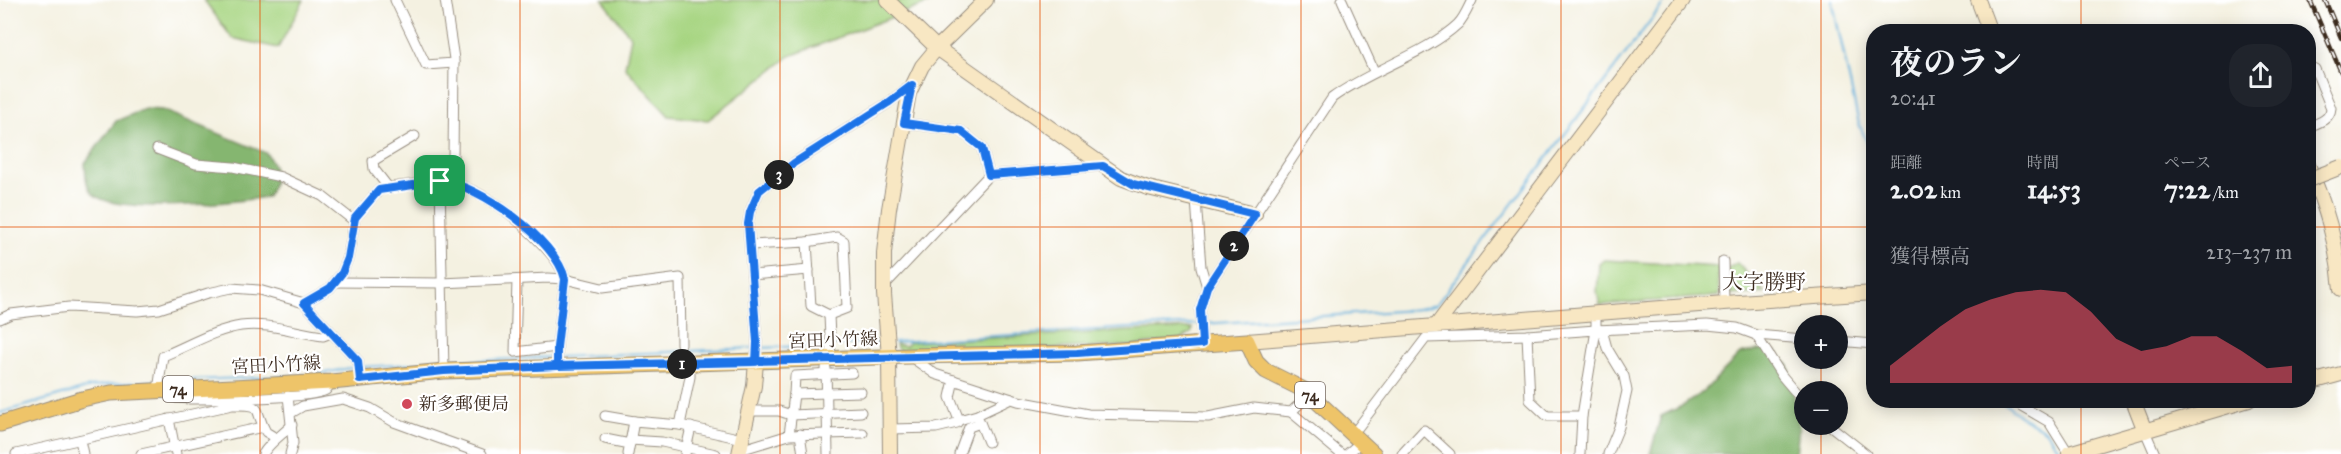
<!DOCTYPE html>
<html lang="ja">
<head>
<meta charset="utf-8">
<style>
  :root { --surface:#171b24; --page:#20242c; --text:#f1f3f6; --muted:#9ea1a6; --accent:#d1495b }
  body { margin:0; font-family:"IM FELL Great Primer","Noto Serif JP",serif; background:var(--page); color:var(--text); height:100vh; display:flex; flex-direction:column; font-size:22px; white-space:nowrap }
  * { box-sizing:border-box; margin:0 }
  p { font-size:20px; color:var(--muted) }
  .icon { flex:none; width:33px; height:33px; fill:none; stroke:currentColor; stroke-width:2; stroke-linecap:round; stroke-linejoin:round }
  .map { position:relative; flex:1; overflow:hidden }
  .side { position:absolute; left:1866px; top:24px; width:450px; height:384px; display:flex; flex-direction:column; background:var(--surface); border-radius:24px; box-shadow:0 3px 15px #0003 }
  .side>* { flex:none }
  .buttons { position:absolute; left:1794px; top:315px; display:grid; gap:12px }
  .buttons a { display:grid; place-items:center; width:54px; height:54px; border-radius:50%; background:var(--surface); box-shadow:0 3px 15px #0003; font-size:30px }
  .pin { position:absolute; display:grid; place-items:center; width:51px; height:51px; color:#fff; margin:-26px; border-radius:12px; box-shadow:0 3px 9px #0006 }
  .km { position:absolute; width:30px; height:30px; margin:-15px; border-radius:50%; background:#222; color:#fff; font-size:16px; line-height:30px; text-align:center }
  .round { display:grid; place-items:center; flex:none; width:63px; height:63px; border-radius:24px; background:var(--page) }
  .headline { display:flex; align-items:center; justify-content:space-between; height:102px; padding:0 24px }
  h1 { font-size:33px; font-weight:700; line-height:45px }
  .stats { display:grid; grid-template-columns:repeat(3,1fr); gap:9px; height:102px; padding:6px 24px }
  .stats div { display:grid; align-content:center }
  .stats b { font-size:26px; font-weight:700 }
  .stats small { font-size:16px; font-weight:400 }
  .stats p { font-size:16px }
  .chart { height:168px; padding:12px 24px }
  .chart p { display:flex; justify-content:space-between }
  .chart svg { width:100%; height:108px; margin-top:6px; fill:var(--accent); opacity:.7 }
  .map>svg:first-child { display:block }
</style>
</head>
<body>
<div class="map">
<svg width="2341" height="454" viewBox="0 0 2341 454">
  <rect width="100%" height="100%" fill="#fff"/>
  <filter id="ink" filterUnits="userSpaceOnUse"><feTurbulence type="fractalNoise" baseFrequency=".0167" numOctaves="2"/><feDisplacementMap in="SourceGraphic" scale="12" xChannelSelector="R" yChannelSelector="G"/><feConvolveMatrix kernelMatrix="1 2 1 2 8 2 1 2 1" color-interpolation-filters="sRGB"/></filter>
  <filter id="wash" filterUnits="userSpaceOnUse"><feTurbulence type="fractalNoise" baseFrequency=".008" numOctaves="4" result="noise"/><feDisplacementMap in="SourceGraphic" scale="24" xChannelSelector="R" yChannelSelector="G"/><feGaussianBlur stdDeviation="1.35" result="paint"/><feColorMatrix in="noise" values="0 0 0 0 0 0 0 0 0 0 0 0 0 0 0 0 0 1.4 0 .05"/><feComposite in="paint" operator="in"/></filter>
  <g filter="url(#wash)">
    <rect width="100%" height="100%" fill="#f4f1e1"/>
    <!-- green -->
    <g fill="#a7d582" stroke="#718050" stroke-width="1.5">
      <path d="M 204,0 L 304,0 L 278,48 L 232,38 Z"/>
      <path d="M 603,0 L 937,0 L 790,56 L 708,120 L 669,116 L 625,67 L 631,37 Z"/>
      <path d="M 1604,260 L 1718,267 L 1719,296 L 1600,305 L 1597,293 L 1599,264 Z"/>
      <path d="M 1737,263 L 1765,293 L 1729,295 L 1727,269 Z"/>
      <path d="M 1192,328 L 1192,332 L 1180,340 L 1131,346 L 901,352 L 897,348 L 896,344 L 906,346 L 909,342 Z"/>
    </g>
    <!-- forest -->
    <g fill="#85b670" stroke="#607047" stroke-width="1.5">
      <path d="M 145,109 L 162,110 L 266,153 C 278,170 277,179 267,197 C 233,202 117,216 93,194 C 85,186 86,174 85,163 L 116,121 Z"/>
      <path d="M 1757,350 L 1775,351 L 1789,366 L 1799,427 L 1796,454 L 1650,454 L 1661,416 L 1684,405 L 1705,390 L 1740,354 Z"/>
    </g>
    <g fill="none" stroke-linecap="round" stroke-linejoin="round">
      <!-- stream -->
      <g stroke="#64b0dd" stroke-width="2">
        <path d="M 1832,0 L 1859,124 L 1874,158"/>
        <path d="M 1203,324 L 1413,310 L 1436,305 L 1666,0"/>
        <path d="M 894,342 L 1197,324"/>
        <path d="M 834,345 L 883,342"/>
        <path d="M 759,348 L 829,345"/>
        <path d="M 559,357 L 754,348"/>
        <path d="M 448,362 L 553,357"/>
        <path d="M 361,367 L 442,362"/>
        <path d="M 314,375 L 355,367"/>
        <path d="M 161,381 L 305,376"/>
        <path d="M 2000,400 L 2020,416 L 2045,430 L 2063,454"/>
        <path d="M 0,413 L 90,387 L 111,384 L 155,381"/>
      </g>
    </g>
  </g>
  <g filter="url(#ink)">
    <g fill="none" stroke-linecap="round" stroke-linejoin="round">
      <defs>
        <g id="street">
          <path d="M 395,0 L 426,65 L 454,63"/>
          <path d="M 1342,0 L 1374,71"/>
          <path d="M 2308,66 L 2315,69 L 2331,108 C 2330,120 2318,123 2308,127"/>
          <path d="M 904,123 L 961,131 L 982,148 L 989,175 L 1103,166"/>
          <path d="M 157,149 L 196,164 L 233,167 L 281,177 L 322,196 L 354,221"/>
          <path d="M 388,187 L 374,169 L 373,161 L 415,136"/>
          <path d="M 1196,200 L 1201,267 L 1207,287"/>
          <path d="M 807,242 L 837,237 L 844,241 L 847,308 L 829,315"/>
          <path d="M 750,245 L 807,242 L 811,306 L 829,315 L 831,360"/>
          <path d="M 1723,261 L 1724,303"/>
          <path d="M 752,275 L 809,270"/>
          <path d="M 517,280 L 515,352 L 557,347"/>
          <path d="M 336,282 L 442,283 L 548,278 L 565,279 L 602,288 L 680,278 L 681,344"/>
          <path d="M 884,286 L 989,175"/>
          <path d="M 304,303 L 330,288 L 342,273 L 348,258 L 355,218 L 379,190 C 386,187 441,180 448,182 C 486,191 517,217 543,245 C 552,255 562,266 565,279 L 557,347 L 557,366"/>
          <path d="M 1596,314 L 1596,330 L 1707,325 L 1737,328 L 1756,335 L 1804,339"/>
          <path d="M 0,319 L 11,314 L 69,307 L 137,311 L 159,309 L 208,293 L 231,288 L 259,290 L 304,303 L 358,361 L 360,380"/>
          <path d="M 1602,330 L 1607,348 L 1624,376 L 1627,391 L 1619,427 L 1608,454"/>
          <path d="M 331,333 L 323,336 C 296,333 268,322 241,326 C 214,330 188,346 163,356 L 158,390 L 176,398 L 190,399 C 212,399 313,399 326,390 C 327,389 331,383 331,382"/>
          <path d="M 1527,335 L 1530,400 L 1547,416 L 1582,416"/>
          <path d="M 1756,335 L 1782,376 L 1804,402"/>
          <path d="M 1838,341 L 1874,344"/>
          <path d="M 1202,344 L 1200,310 L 1207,287 L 1332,98 C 1370,70 1426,54 1458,24 C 1464,18 1468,8 1472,0"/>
          <path d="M 911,357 L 935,374 L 1018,401 L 1088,414 L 1208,417 L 1254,408 L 1291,412 L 1309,395"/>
          <path d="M 756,362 L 757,342 L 748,224 L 750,212 L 759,191 L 794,163 L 888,103 L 910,86"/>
          <path d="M 690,364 L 690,377 L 680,425 L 742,439"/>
          <path d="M 826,368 L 828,454"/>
          <path d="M 444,371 L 440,181 L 453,160 L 454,59 L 445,0"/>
          <path d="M 852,373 L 795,376 L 794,394 L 861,392"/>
          <path d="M 954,380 L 950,397 L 959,420 L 977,415 L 1011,399"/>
          <path d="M 288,396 L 293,443 L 290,454"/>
          <path d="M 2011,400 L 2049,422 L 2069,454"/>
          <path d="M 749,411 L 779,411 L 791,415 L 861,412"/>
          <path d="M 1291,412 L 1341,454"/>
          <path d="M 291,413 L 303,406 L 343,399 L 370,408 L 394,422 L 482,454"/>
          <path d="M 605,416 L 634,421"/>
          <path d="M 169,419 L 176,454"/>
          <path d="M 979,420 L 988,442"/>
          <path d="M 1828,424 L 1866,454"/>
          <path d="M 890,429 L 936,428 L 957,423 L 959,420"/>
          <path d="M 2145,431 L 2155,454"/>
          <path d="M 800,434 L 803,454"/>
          <path d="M 1353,434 L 1426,338 L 1527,335 L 1596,330 L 1582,416 L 1580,454"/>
          <path d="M 789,435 L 794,394"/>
          <path d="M 605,439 L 630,444"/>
          <path d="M 80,440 L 83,454"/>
          <path d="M 630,440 L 662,442 L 716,454"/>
          <path d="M 740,450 L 789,435 L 863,433"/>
          <path d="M 16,454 L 232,405 C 265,404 253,408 266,432 L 276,438"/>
          <path d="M 141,454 L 263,427"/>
          <path d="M 263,454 C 270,442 282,435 292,425"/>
          <path d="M 628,454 L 634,421 L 680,425"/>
          <path d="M 685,454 L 691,427"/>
          <path d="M 959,454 L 969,427 L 980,423"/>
          <path d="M 1347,454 L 1361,442"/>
          <path d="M 1402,454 L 1424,430 L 1450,454"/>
        </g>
        <g id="secondary">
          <path d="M 887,0 L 937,48 L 1121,178 L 1148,188 L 1255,214"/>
          <path d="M 1978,0 L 1990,32"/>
          <path d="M 2308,165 C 2326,207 2337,242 2341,289"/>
          <path d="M 1436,326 L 1683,0"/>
          <path d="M 1247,341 L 1724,303 L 1874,293"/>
          <path d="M 2308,383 L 2341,374"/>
          <path d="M 2133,400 L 2145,431"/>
          <path d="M 2069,453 L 2249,400"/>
          <path d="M 739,454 L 754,386 L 756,362"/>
          <path d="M 890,454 L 889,357 L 884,294 L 884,253 L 889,209 L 909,93 L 922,66 L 937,48 L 986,0"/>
        </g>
        <path id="primary" d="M 0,424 L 82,399 L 111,393 L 331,382 L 444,371 L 910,356 L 1077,353 L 1247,341 L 1256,361 L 1266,371 L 1306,391 L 1374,454"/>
      </defs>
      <!-- street casing -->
      <use href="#street" stroke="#988e80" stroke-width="11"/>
      <!-- secondary casing -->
      <use href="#secondary" stroke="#988e80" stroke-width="16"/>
      <!-- primary casing -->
      <use href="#primary" stroke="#988e80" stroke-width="17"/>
      <!-- street -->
      <use href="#street" stroke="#fff" stroke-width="9"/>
      <!-- secondary -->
      <use href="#secondary" stroke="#f8e7c3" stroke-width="14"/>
      <!-- primary -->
      <use href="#primary" stroke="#eec469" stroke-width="15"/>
      <defs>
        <g id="rail">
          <path d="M 2310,0 L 2341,72"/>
          <path d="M 2325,0 L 2341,38"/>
        </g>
      </defs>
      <!-- rail casing -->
      <use href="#rail" stroke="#3b2a1e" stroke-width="4.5"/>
      <!-- rail -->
      <use href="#rail" stroke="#fff" stroke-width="2" stroke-dasharray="7" stroke-linecap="butt"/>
      <defs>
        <path id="secondary-bridge" d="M 2308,180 L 2341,167"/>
      </defs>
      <!-- secondary-bridge casing -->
      <use href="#secondary-bridge" stroke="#988e80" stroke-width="16" stroke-linecap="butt"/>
      <!-- secondary-bridge -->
      <use href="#secondary-bridge" stroke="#f8e7c3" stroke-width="14"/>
    </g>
  </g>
  <g fill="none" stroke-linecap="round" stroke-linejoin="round" filter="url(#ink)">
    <defs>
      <path id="route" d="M 440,181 L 379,190 L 355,218 L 348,258 L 342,273 L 330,288 L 304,303 L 358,361 L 360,380 L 444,371 L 557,366 L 1077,353 L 1202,344 L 1200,310 L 1207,287 L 1255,214 L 1133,184 L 1103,166 L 989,175 L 982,148 L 961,131 L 904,123 L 912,85 L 888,103 L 794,163 L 759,191 L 750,212 L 748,224 L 757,342 L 756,362 L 557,366 L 557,347 L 565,279 C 557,241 478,183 440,181"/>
    </defs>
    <!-- route casing -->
    <use href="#route" stroke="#fff" stroke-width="12"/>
    <!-- route -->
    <use href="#route" stroke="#1a73e8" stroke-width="8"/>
  </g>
  <!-- grid -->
  <path fill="none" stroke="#e8590c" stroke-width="1.5" stroke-opacity="0.55" d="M 260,0 L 260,454M 520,0 L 520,454M 780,0 L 780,454M 1040,0 L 1040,454M 1301,0 L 1301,454M 1561,0 L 1561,454M 1821,0 L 1821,326M 2081,0 L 2081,32M 0,227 L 1874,227M 2308,227 L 2341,227M 1821,358 L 1821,392M 2081,400 L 2081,454M 1821,424 L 1821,454"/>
  <!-- markers -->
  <circle fill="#d1495b" stroke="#fff" stroke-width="2" cx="407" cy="404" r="6"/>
  <g text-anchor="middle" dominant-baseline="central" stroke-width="4.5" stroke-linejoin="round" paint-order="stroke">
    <!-- shield labels -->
    <g fill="#fff" stroke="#766a62" stroke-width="1.5">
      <rect x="163" y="376" width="30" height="26" rx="4.5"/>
      <rect x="1295" y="382" width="30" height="26" rx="4.5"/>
    </g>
    <g font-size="16" font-weight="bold" fill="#3b2a1e">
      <text x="178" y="389">74</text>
      <text x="1310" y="395">74</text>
    </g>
    <!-- street labels -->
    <g font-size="18" fill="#3b2a1e" stroke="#fff">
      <text transform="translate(833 340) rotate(-2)">宮田小竹線</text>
      <text transform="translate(276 365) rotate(-3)">宮田小竹線</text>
    </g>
    <!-- poi labels -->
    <g font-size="18" fill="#3b2a1e" stroke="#fff" text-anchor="start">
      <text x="419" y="404">新多郵便局</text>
    </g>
    <!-- quarter labels -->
    <g font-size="21" fill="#3b2a1e" stroke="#fff">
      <text x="1764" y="282">大字勝野</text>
    </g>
  </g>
</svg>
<div class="buttons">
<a>+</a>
<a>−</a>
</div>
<div class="pin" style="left:440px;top:181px;background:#1e9e55"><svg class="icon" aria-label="arrive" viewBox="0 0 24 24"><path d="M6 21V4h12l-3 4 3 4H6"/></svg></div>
<b class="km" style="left:682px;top:364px">1</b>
<b class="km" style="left:1234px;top:246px">2</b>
<b class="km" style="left:779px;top:175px">3</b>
<section class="side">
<div class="headline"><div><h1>夜のラン</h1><p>20:41</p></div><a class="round"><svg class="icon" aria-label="share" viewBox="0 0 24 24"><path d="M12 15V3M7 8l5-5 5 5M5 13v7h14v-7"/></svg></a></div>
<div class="stats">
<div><p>距離</p><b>2.02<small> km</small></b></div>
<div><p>時間</p><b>14:53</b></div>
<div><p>ペース</p><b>7:22<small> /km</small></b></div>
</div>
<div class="chart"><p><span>獲得標高</span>213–237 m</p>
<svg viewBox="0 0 160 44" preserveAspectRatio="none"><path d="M0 44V37L10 29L20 21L30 14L40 10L50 7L60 6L70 7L80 15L90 26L100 31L110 29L120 25L130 25L140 31L150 38L160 37V44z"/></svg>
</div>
</section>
</div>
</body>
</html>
